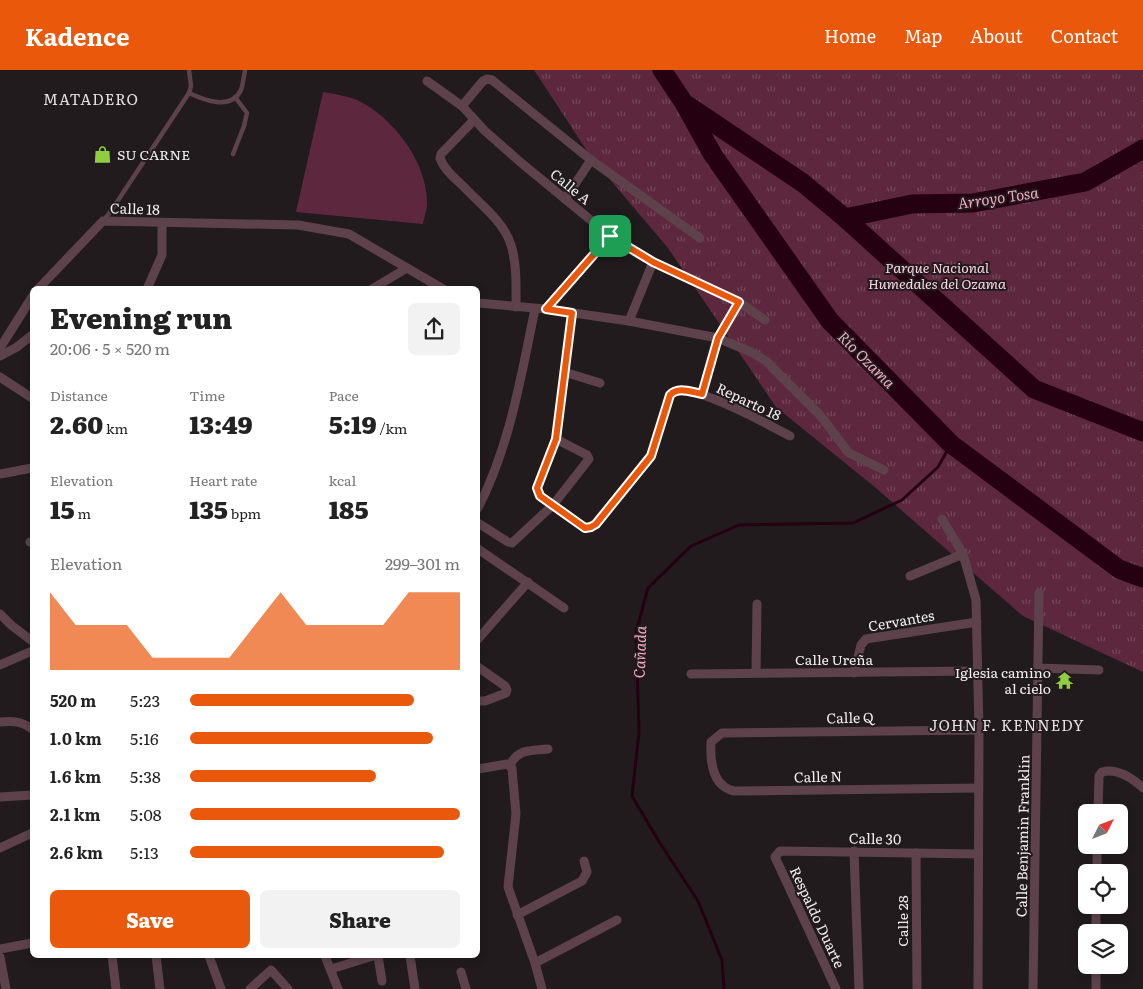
<!DOCTYPE html>
<html lang="en">
<head>
<meta charset="utf-8">
<style>
  :root { --surface:#fff; --page:#f2f2f2; --text:#222; --muted:#767676; --accent:#ea580c }
  body { margin:0; font-family:Literata,serif; background:var(--page); color:var(--text); height:100vh; display:flex; flex-direction:column; font-size:19px; white-space:nowrap }
  * { box-sizing:border-box; margin:0 }
  p { font-size:16px; color:var(--muted) }
  .icon { flex:none; width:28px; height:28px; fill:none; stroke:currentColor; stroke-width:2; stroke-linecap:round; stroke-linejoin:round }
  .map { position:relative; flex:1; overflow:hidden }
  .details { position:absolute; left:30px; top:216px; width:450px; height:672px; display:flex; flex-direction:column; background:var(--surface); border-radius:8px; box-shadow:0 2px 8px #0003 }
  .details>* { flex:none }
  .needle { width:32px; rotate:48deg }
  .fabs { position:absolute; left:1078px; top:734px; display:grid; gap:10px }
  .fabs a { display:grid; place-items:center; width:50px; height:50px; border-radius:8px; background:var(--surface); box-shadow:0 2px 8px #0003; font-size:25px }
  .pin { position:absolute; display:grid; place-items:center; width:42px; height:42px; color:#fff; margin:-21px; border-radius:10px; box-shadow:0 2px 8px #0006 }
  .round { display:grid; place-items:center; flex:none; width:52px; height:52px; border-radius:8px; background:var(--page) }
  .overview { display:flex; align-items:center; justify-content:space-between; height:85px; padding:0 20px }
  h1 { font-size:28px; font-weight:800; line-height:38px }
  .metrics { display:grid; grid-template-columns:repeat(3,1fr); gap:8px; height:85px; padding:5px 20px }
  .metrics div { display:grid; align-content:center }
  .metrics b { font-size:25px; font-weight:800 }
  .metrics small { font-size:14px; font-weight:400 }
  .metrics p { font-size:14px }
  .chart { height:140px; padding:10px 20px }
  .chart p { display:flex; justify-content:space-between }
  .chart svg { width:100%; height:90px; margin-top:5px; fill:var(--accent); opacity:.7 }
  .primary-button { display:flex; gap:10px; margin-top:auto; padding:10px 20px }
  .primary-button a { flex:1; height:58px; border-radius:8px; background:var(--accent); color:#fff; font-size:20px; font-weight:800; line-height:58px; text-align:center }
  .primary-button a+a { background:var(--page); color:var(--text) }
  ul { padding:0 20px; list-style:none; font-size:16px }
  li { display:grid; grid-template-columns:80px 60px 1fr; align-items:center; height:38px }
  li i { height:12px; border-radius:6px; background:var(--accent) }
  header { display:flex; align-items:center; gap:30px; box-sizing:border-box; height:70px; padding:0 25px; background:var(--accent); color:#fff }
  header strong { font-size:24px }
  nav { display:flex; gap:28px; margin-inline-start:auto; font-size:18px }
  .map>svg:first-child { display:block }
</style>
</head>
<body>
<header>
<strong>Kadence</strong>
<nav><a>Home</a><a>Map</a><a>About</a><a>Contact</a></nav>
</header>
<div class="map">
<svg width="1143" height="919" viewBox="0 0 1143 919">
  <defs>
    <pattern id="grass-tufts" width="24" height="20" patternUnits="userSpaceOnUse" patternTransform="scale(1.25)"><rect width="24" height="20" fill="#5d283d"/><path d="M3 7l-1-3M5 7V3M7 7l1-3M15 17l-1-3M17 17v-4M19 17l1-3" fill="none" stroke="#754859"/></pattern>
  </defs>
  <rect width="100%" height="100%" fill="#211b1d"/>
  <!-- grass -->
  <path fill="url(#grass-tufts)" d="M 534,0 L 1143,0 L 1143,602 L 1023,546 L 876,418 L 776,337 L 668,178 L 591,87 Z"/>
  <!-- pitch -->
  <path fill="#5d283d" d="M 323,22 C 334,24 347,26 357,30 C 393,47 426,91 427,131 C 428,138 424,147 423,154 L 296,142 Z"/>
  <g fill="none" stroke-linecap="round" stroke-linejoin="round">
    <!-- stream -->
    <path stroke="#250010" stroke-width="3" d="M 724,919 L 722,890 L 698,831 L 658,770 L 632,726 L 639,662 L 636,562 L 648,518 L 691,476 L 739,455 L 853,453 L 902,430 L 938,397 L 951,374"/>
    <!-- river -->
    <g stroke="#250010" stroke-width="19">
      <path d="M 662,0 L 684,33 L 713,85 L 830,251 L 951,374 L 1119,499 L 1143,508"/>
      <path d="M 687,35 L 803,113 L 845,148 L 1034,319 L 1143,362"/>
      <path d="M 845,148 L 912,134 L 973,133 L 1085,112 L 1143,79"/>
    </g>
    <!-- lane -->
    <g stroke="#5d424b" stroke-width="4.5">
      <path d="M 189,23 C 204,30 231,41 241,20 C 243,14 244,6 245,0"/>
      <path d="M 233,84 L 244,56 L 247,43 L 235,27"/>
      <path d="M 104,150 L 111,141 L 189,23 L 191,16 L 189,0"/>
    </g>
    <!-- street -->
    <g stroke="#5d424b" stroke-width="9">
      <path d="M 427,11 L 462,36 L 485,61 L 519,91 L 610,166 L 653,192 L 739,232 L 765,250"/>
      <path d="M 462,36 L 483,11 L 487,9 L 492,10 L 591,90 L 700,168"/>
      <path d="M 474,50 L 441,84 L 440,88 C 444,100 456,109 465,118 C 480,134 504,152 511,175 C 517,194 516,217 516,237"/>
      <path d="M 565,129 L 591,90"/>
      <path d="M 38,219 L 103,151 L 298,155 L 349,164 L 443,219"/>
      <path d="M 147,219 L 162,185 L 162,153"/>
      <path d="M 372,219 L 407,198"/>
      <path d="M 478,233 L 546,239 L 629,251 L 718,268 L 751,282 L 766,291 L 819,344 L 849,383 L 884,400"/>
      <path d="M 546,239 L 610,166"/>
      <path d="M 572,243 L 556,369 L 537,418 L 540,426 L 585,458 L 591,457 L 596,453 L 651,386 L 670,325 C 686,307 770,356 790,366"/>
      <path d="M 629,251 L 653,192"/>
      <path d="M 0,278 L 32,227"/>
      <path d="M 0,286 L 17,277 L 32,265"/>
      <path d="M 564,302 L 600,313"/>
      <path d="M 0,307 L 32,328"/>
      <path d="M 702,324 L 718,268 L 739,232"/>
      <path d="M 0,404 L 32,398"/>
      <path d="M 478,438 C 510,376 521,306 535,239"/>
      <path d="M 942,449 L 963,484 L 976,530 L 979,660 L 978,919"/>
      <path d="M 478,453 L 508,472 L 512,473 L 553,435 L 589,389 L 587,385 L 556,369"/>
      <path d="M 30,472 L 32,472"/>
      <path d="M 478,479 L 564,538"/>
      <path d="M 910,506 L 963,484"/>
      <path d="M 0,544 L 11,555 L 32,571"/>
      <path d="M 478,569 L 528,512"/>
      <path d="M 0,595 L 32,581"/>
      <path d="M 478,597 L 505,616 L 507,620 L 506,623 L 485,631 L 478,631"/>
      <path d="M 1037,598 L 1099,600"/>
      <path d="M 756,603 L 757,534"/>
      <path d="M 854,603 L 861,575 L 866,569 L 977,552"/>
      <path d="M 691,604 L 977,601"/>
      <path d="M 0,652 C 14,651 21,651 32,659"/>
      <path d="M 510,695 C 519,678 531,681 548,679"/>
      <path d="M 478,699 L 507,694 L 512,698 L 516,744 L 508,817 L 535,893 L 542,919"/>
      <path d="M 978,718 L 734,721 C 712,716 710,691 711,672 L 722,663 L 979,660"/>
      <path d="M 0,727 L 32,725"/>
      <path d="M 1098,742 L 1099,706 L 1102,702 C 1117,698 1132,708 1143,718"/>
      <path d="M 0,778 L 32,763"/>
      <path d="M 854,781 L 859,919"/>
      <path d="M 916,783 L 917,919"/>
      <path d="M 1097,802 L 1097,775"/>
      <path d="M 517,845 L 582,811 L 587,802 L 584,791"/>
      <path d="M 1096,862 L 1096,835"/>
      <path d="M 0,879 L 32,873"/>
      <path d="M 112,886 L 116,919"/>
      <path d="M 156,886 L 160,919"/>
      <path d="M 209,886 L 221,919"/>
      <path d="M 325,886 L 338,919"/>
      <path d="M 378,886 L 382,911"/>
      <path d="M 410,886 L 415,919"/>
      <path d="M 0,887 L 6,919"/>
      <path d="M 535,893 L 617,850"/>
      <path d="M 331,899 L 373,886"/>
      <path d="M 461,902 L 466,919"/>
      <path d="M 250,919 L 271,900 L 288,919"/>
      <path d="M 836,919 L 775,787 L 780,781 L 978,784"/>
      <path d="M 1033,919 L 1039,523"/>
      <path d="M 1096,919 L 1096,895"/>
    </g>
  </g>
  <g fill="none" stroke-linecap="round" stroke-linejoin="round">
    <defs>
      <path id="route" d="M 610,166 L 653,192 L 739,232 L 718,268 L 702,324 C 691,322 678,316 670,325 L 651,386 L 596,454 L 591,457 L 585,458 L 540,426 L 537,418 L 556,369 L 572,243 L 546,239 Z"/>
    </defs>
    <!-- route casing -->
    <use href="#route" stroke="#fff" stroke-width="10"/>
    <!-- route -->
    <use href="#route" stroke="#ea580c" stroke-width="6"/>
  </g>
  <!-- icons -->
  <defs>
    <symbol id="shop-bare" viewBox="-9 -9 18 18"><path d="M-5-2.5h2.3a2.7 3.5 0 0 1 5.4 0H5L5.5 6h-11ZM-1.5-2.5h3a1.5 2.3 0 0 0-3 0Z" fill="#90cd40" stroke="#211b1d" stroke-width="2.5" paint-order="stroke"/></symbol>
    <symbol id="temple-bare" viewBox="-9 -9 18 18"><path d="M0-6L5-2H3V0L6.5 2.5H4V6H1.5V3h-3V6H-4V2.5H-6.5L-3 0V-2H-5Z" fill="#90cd40" stroke="#211b1d" stroke-width="2.5" paint-order="stroke"/></symbol>
  </defs>
  <g fill-rule="evenodd">
    <use href="#shop-bare" x="90" y="72" width="25" height="25"/>
    <use href="#temple-bare" x="1052" y="598" width="25" height="25"/>
  </g>
  <g text-anchor="middle" dominant-baseline="central" stroke-width="4" stroke-linejoin="round" paint-order="stroke">
    <!-- poi labels -->
    <g font-size="14" fill="#f2eeef" stroke="#211b1d" text-anchor="start">
      <text x="117" y="84">SU CARNE</text>
      <text x="1051" y="602" text-anchor="end">Iglesia camino<tspan x="1051" dy="16">al cielo</tspan></text>
    </g>
    <!-- street labels -->
    <g font-size="14" fill="#f2eeef" stroke="#211b1d">
      <text transform="translate(571 116) rotate(39)">Calle A</text>
      <text transform="translate(135 138) rotate(2)">Calle 18</text>
      <text transform="translate(749 331) rotate(25)">Reparto 18</text>
      <text transform="translate(901 550) rotate(-10)">Cervantes</text>
      <text x="834" y="589">Calle Ureña</text>
      <text transform="translate(850 647) rotate(-1)">Calle Q</text>
      <text transform="translate(818 706) rotate(-1)">Calle N</text>
      <text transform="translate(1022 766) rotate(-89)">Calle Benjamin Franklin</text>
      <text transform="translate(875 768) rotate(1)">Calle 30</text>
      <text transform="translate(818 847) rotate(65)">Respaldo Duarte</text>
      <text transform="translate(902 851) rotate(-90)">Calle 28</text>
    </g>
    <!-- park labels -->
    <g font-size="14" font-style="italic" fill="#fcd3e0" stroke="#211b1d">
      <text x="937" y="197">Parque Nacional<tspan x="937" dy="16">Humedales del Ozama</tspan></text>
    </g>
    <!-- neighbourhood labels -->
    <g font-size="15" letter-spacing="1" fill="#e6dee0" stroke="#211b1d">
      <text x="91" y="28">MATADERO</text>
      <text x="1007" y="654">JOHN F. KENNEDY</text>
    </g>
    <!-- water labels -->
    <g font-size="15" font-style="italic" fill="#f5a8c3" stroke="#211b1d">
      <text transform="translate(998 127) rotate(-8)">Arroyo Tosa</text>
      <text transform="translate(867 289) rotate(45)">Río Ozama</text>
      <text transform="translate(639 582) rotate(-88)">Cañada</text>
    </g>
  </g>
</svg>
<div class="fabs">
<a><svg class="needle" viewBox="-14 -14 28 28"><path d="M0-13l5 13h-10z" fill="#e53935"/><path d="M0 13l5-13h-10z" fill="#767676"/></svg></a>
<a><svg class="icon" aria-label="locate" viewBox="0 0 24 24"><circle cx="12" cy="12" r="6"/><path d="M12 2v4M12 18v4M2 12h4M18 12h4"/></svg></a>
<a><svg class="icon" aria-label="layers" viewBox="0 0 24 24"><path d="M12 4l9 5-9 5-9-5zM3 14l9 5 9-5"/></svg></a>
</div>
<div class="pin" style="left:610px;top:166px;background:#1e9e55"><svg class="icon" aria-label="arrive" viewBox="0 0 24 24"><path d="M6 21V4h12l-3 4 3 4H6"/></svg></div>
<section class="details">
<div class="overview"><div><h1>Evening run</h1><p>20:06 · 5 × 520 m</p></div><a class="round"><svg class="icon" aria-label="share" viewBox="0 0 24 24"><path d="M12 15V3M7 8l5-5 5 5M5 13v7h14v-7"/></svg></a></div>
<div class="metrics">
<div><p>Distance</p><b>2.60<small> km</small></b></div>
<div><p>Time</p><b>13:49</b></div>
<div><p>Pace</p><b>5:19<small> /km</small></b></div>
</div>
<div class="metrics">
<div><p>Elevation</p><b>15<small> m</small></b></div>
<div><p>Heart rate</p><b>135<small> bpm</small></b></div>
<div><p>kcal</p><b>185</b></div>
</div>
<div class="chart"><p><span>Elevation</span>299–301 m</p>
<svg viewBox="0 0 160 44" preserveAspectRatio="none"><path d="M0 44V6L10 22L20 22L30 22L40 38L50 38L60 38L70 38L80 22L90 6L100 22L110 22L120 22L130 22L140 6L150 6L160 6V44z"/></svg>
</div>
<ul>
<li><b>520 m</b>5:23<i style="width:83%"></i></li>
<li><b>1.0 km</b>5:16<i style="width:90%"></i></li>
<li><b>1.6 km</b>5:38<i style="width:69%"></i></li>
<li><b>2.1 km</b>5:08<i style="width:100%"></i></li>
<li><b>2.6 km</b>5:13<i style="width:94%"></i></li>
</ul>
<div class="primary-button"><a>Save</a><a>Share</a></div>
</section>
</div>
</body>
</html>
